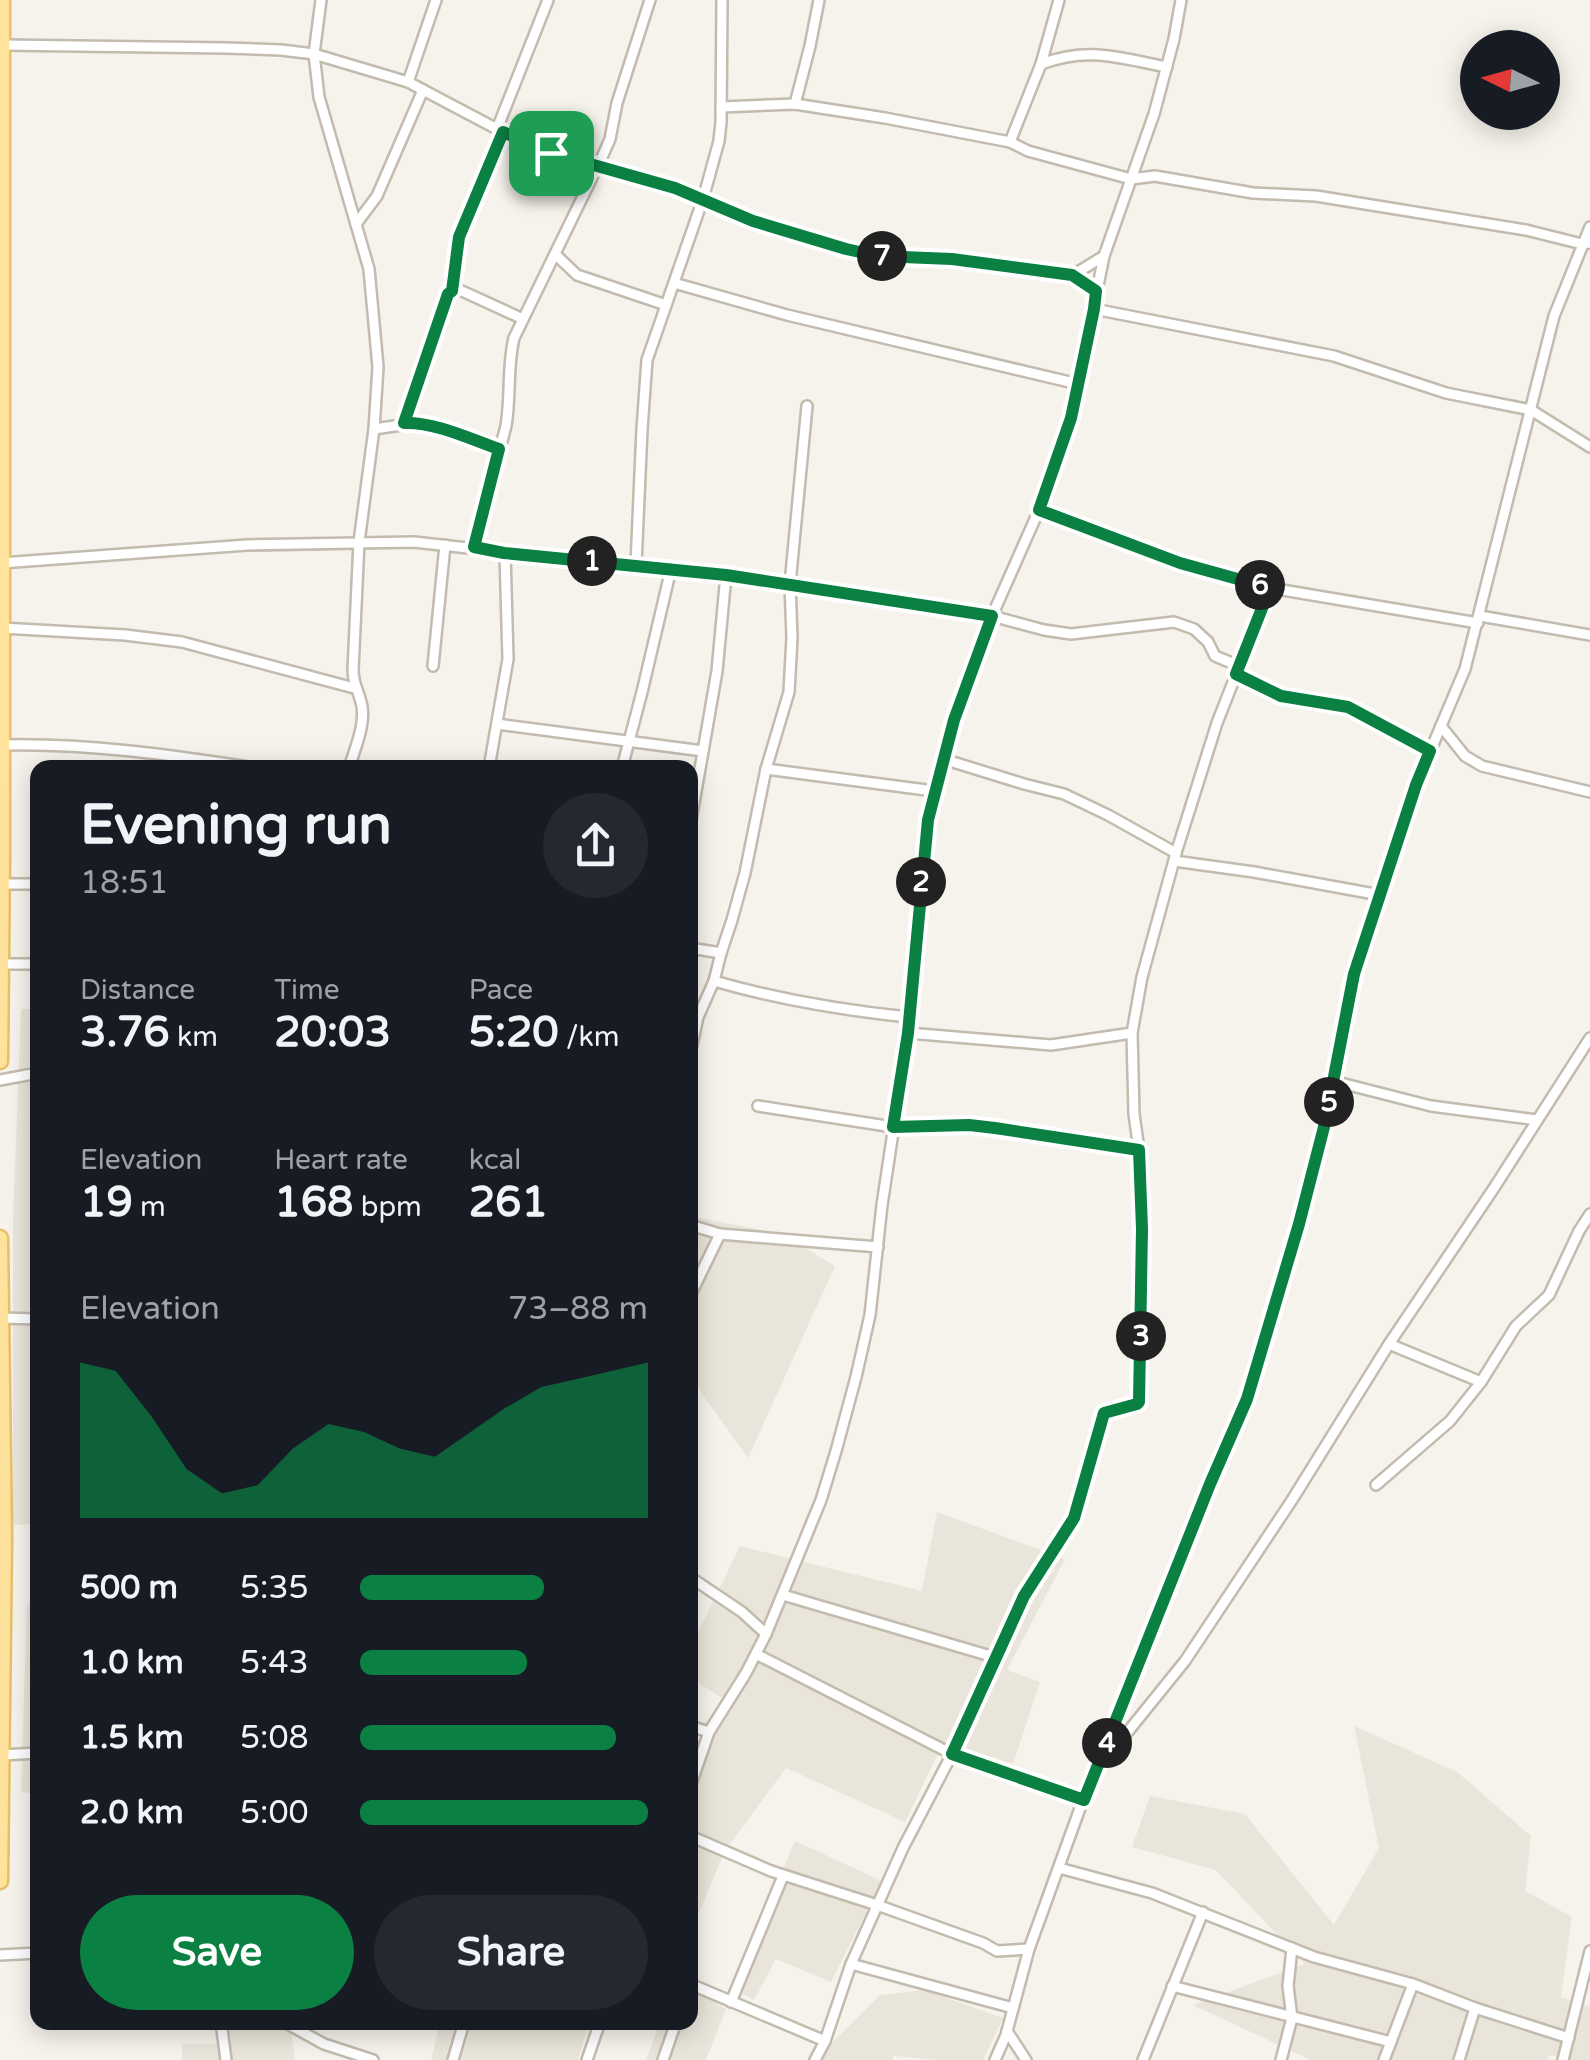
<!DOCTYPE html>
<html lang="en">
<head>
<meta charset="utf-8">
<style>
  :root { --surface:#171b24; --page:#242831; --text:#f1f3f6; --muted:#9ea1a6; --accent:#0b8043 }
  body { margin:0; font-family:"Varela Round",sans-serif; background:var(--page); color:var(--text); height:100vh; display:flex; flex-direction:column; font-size:38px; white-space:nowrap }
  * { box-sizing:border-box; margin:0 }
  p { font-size:32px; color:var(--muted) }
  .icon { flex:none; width:55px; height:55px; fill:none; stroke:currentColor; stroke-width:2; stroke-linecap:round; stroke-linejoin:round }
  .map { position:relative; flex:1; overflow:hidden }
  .drawer { position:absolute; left:30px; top:760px; width:668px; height:1270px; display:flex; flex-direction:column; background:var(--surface); border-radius:20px; box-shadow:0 5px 25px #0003 }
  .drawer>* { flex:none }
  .needle { width:65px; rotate:275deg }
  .fabs { position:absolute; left:1460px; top:30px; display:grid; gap:20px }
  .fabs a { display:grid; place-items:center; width:100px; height:100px; border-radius:50%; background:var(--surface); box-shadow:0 5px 25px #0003; font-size:50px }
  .pin { position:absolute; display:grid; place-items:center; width:85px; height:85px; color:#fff; margin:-42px; border-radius:20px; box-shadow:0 5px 15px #0006 }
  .km { position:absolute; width:50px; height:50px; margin:-25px; border-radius:50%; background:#222; color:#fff; font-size:28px; line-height:50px; text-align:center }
  .round { display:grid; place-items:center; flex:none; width:105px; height:105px; border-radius:52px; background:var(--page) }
  .summary { display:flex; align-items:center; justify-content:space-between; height:170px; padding:0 50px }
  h1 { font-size:55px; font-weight:700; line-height:75px }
  .metrics { display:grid; grid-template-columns:repeat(3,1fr); gap:15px; height:170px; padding:10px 50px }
  .metrics div { display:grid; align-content:center }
  .metrics b { font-size:42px; font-weight:700 }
  .metrics small { font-size:28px; font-weight:400 }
  .metrics p { font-size:28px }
  .chart { height:280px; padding:20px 50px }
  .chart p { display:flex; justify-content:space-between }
  .chart svg { width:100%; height:180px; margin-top:10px; fill:var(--accent); opacity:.7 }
  .primary-button { display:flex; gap:20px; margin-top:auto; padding:20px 50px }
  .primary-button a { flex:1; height:115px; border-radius:60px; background:var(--accent); color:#fff; font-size:40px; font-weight:700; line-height:115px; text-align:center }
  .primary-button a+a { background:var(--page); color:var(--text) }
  ul { padding:0 50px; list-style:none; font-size:32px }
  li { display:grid; grid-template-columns:160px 120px 1fr; align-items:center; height:75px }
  li i { height:25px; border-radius:12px; background:var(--accent) }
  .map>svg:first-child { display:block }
</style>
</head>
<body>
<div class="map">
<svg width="1590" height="2060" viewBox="0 0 1590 2060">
  <rect width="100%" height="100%" fill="#f6f3ec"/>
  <!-- residential -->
  <g fill="#eae5da">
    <path d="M 21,1009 L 38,1009 L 38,1524 L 13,1525 L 13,1219 Z"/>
    <path d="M 690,1216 L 782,1234 L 835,1266 L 748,1458 L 690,1377 Z"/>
    <path d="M 937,1512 L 1065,1559 L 1007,1670 L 1040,1682 L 1013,1764 L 943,1743 L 905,1822 L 786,1768 L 724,1852 L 690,1935 L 690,1785 L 727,1701 L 690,1678 L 690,1649 L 740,1546 L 922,1591 Z"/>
    <path d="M 27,1603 L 37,1604 L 37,1794 L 21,1792 Z"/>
    <path d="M 1354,1726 L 1457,1772 L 1531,1836 L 1525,1891 L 1572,1917 L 1561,1997 L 1590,2006 L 1590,2060 L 1571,2060 L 1549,2055 L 1547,2060 L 1311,2060 L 1193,2005 L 1305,1964 L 1216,1870 L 1132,1847 L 1150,1796 L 1245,1814 L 1334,1925 L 1379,1848 Z"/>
    <path d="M 795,1841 L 882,1881 L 831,1982 L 776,1959 L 754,2000 L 732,1989 Z"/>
    <path d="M 925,1990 L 1003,2018 L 983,2060 L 938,2060 L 894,2056 L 892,2060 L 823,2060 L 830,2045 L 880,1995 Z"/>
    <path d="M 697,1991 L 726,2009 L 706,2060 L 646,2060 L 660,2023 L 680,2031 L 684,2023 L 690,2022 L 690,2007 Z"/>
    <path d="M 226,2023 L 259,2023 L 291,2030 L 295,2060 L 182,2060 L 182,2044 L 231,2044 Z"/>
    <path d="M 440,2023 L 589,2023 L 578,2060 L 431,2060 Z"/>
  </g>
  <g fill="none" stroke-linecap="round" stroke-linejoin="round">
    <defs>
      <g id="street">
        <path d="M 321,0 L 314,54 L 319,97 L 369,269 L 378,367 L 374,429 L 359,542 L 353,670 C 353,683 358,690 361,702 C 367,722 355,748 349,768"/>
        <path d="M 2,45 L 226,48 L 281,50 L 314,54 L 408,82 L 497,129 L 551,153 L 675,188 L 753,221 L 846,249 L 878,256 L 953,259 L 1073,275 L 1095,291"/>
        <path d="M 1041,64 C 1089,46 1119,58 1167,67"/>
        <path d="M 408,82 L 436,0"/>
        <path d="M 795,104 L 810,46 L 819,0"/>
        <path d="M 721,107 L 795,104 L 885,118 L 1010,142 L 1028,151 L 1131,179 L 1155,176 L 1253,193 L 1316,196 L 1526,230 L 1582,244 L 1590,243"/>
        <path d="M 497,129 L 548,0"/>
        <path d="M 1010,142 L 1041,64 L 1059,0"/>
        <path d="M 356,224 L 377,196 L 423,90"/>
        <path d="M 555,254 L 577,275 L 666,305"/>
        <path d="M 1073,275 L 1104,256"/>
        <path d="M 674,283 L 787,315 L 1078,384"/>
        <path d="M 451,291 L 459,237 L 503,132"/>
        <path d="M 1094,309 L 1334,356 L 1446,393 L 1531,410 L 1590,447"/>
        <path d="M 404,423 L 449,293 L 451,291 L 462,291 L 523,319"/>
        <path d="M 374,429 L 415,423 L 499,449"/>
        <path d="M 1039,510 L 1180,563 L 1270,588 L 1478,623"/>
        <path d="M 474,547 L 506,426 C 511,397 507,367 514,338 L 603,155 L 610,139 L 617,103 L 650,0"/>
        <path d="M 1,563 L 247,545 L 414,542 L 790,584 L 992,616 L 1044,630 L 1071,634 L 1174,622 L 1194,629 L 1208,642 L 1215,656 L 1239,666"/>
        <path d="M 636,565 L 642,429 L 647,360 L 703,199 L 719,141 L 721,122 L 722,0"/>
        <path d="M 1480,616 L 1590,635"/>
        <path d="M 2,628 L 125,635 L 182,642 L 354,688"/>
        <path d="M 433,666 L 445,545"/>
        <path d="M 1237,674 L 1281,696 L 1348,707 L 1430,751"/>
        <path d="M 497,724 L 703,751"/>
        <path d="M 1441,726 L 1465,756 L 1482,766 L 1590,792"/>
        <path d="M 2,745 C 88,743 171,755 256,768"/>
        <path d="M 943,759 L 1024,784 L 1064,794 L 1108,815 L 1176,853"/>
        <path d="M 489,768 L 508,659 L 505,553"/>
        <path d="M 622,768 L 642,692 L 671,569"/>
        <path d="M 766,769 L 934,791"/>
        <path d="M 690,826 L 717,671 L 726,575"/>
        <path d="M 1174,861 L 1254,872 L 1380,895"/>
        <path d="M 0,884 L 38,884"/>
        <path d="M 690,948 L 721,953"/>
        <path d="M 0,964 L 38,964"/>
        <path d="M 714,981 C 780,1000 840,1010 908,1017"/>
        <path d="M 908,1033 L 1051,1045 L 1132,1033"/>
        <path d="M 690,1054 L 698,1017 L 714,981 L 721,953 L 732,920 L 745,873 L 766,769 L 789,692 L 792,638 L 790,584 L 807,406"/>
        <path d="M 0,1080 L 38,1073"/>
        <path d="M 1333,1081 L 1431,1106 L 1537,1120"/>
        <path d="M 758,1106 L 893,1127 L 969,1125 L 995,1127 L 1139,1150"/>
        <path d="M 690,1225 L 720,1234 L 878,1247"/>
        <path d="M 690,1296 L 720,1234"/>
        <path d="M 1,1318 L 38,1319"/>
        <path d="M 1389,1344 L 1481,1382"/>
        <path d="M 1376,1485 L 1450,1421 L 1481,1382 L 1516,1326 L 1549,1295 L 1579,1231 L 1590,1214"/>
        <path d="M 690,1577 L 742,1612 L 766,1634"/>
        <path d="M 783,1595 L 994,1657"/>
        <path d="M 756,1654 L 952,1754 L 1083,1800"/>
        <path d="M 690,1726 L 709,1732"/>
        <path d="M 2,1755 L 38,1753"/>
        <path d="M 1105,1760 L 1185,1661 L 1292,1500 L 1389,1344 L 1494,1188 L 1590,1038"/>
        <path d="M 690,1787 L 709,1732 L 746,1673 L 766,1634 L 821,1500 L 836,1451 L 856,1377 L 870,1315 L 882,1205 L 908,1033 L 925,832 L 934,791 L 954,720 L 992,616 L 1039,510 L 1071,418 L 1104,256 L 1154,114 L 1174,39 L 1181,0"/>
        <path d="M 690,1836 L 771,1871 L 877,1905 L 983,1943 L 997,1951 L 1029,1949"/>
        <path d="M 1059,1868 L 1152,1893 L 1314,1957 L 1413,1984 L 1475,2008 L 1569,2038"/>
        <path d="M 0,1955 L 38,1953"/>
        <path d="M 851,1964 L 1013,2008"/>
        <path d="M 690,1984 L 825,2041"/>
        <path d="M 1172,1986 L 1391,2042"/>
        <path d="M 731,2002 L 783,1876"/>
        <path d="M 221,2022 L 226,2060"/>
        <path d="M 284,2022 L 324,2044 L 373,2060"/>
        <path d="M 1007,2031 L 1026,2060"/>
        <path d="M 453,2060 L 464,2022"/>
        <path d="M 587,2060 L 600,2022"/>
        <path d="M 663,2060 L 676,2022"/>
        <path d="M 815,2060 L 825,2041 L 851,1964 L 903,1848 L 952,1754 L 1024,1596 L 1073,1518 L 1104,1413 L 1137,1404 L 1139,1402 L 1142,1229 L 1139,1150 L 1134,1114 L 1132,1033 L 1142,977 L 1176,853 L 1217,723 L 1270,588"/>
        <path d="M 995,2060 L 1006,2035 L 1029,1949 L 1083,1800 L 1209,1484 L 1247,1399 L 1299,1224 L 1325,1123 L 1354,975 L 1416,785 L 1465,669 L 1554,316 L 1590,227"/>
        <path d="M 1143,2060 L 1203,1912"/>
        <path d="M 1281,2060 L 1292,2018 L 1288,1986 L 1292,1948"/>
        <path d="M 1384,2060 L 1413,1984"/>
        <path d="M 1459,2060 L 1475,2008"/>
        <path d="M 1563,2060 L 1590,1951"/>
      </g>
      <g id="primary">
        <path d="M 0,1061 L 2,857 L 2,0"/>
        <path d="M 0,1238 L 4,1539 L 0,1881"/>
      </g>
    </defs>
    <!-- street casing -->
    <use href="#street" stroke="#c2bbae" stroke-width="14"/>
    <!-- primary casing -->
    <use href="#primary" stroke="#e6c16a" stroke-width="19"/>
    <!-- street -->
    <use href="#street" stroke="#fff" stroke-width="9"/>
    <!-- primary -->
    <use href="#primary" stroke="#ffe39c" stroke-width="14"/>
  </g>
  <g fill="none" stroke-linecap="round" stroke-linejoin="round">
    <defs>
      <path id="route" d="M 503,132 L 551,153 L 675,188 L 753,221 L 846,249 L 878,256 L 952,259 L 1072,275 L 1096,291 L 1094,309 L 1071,418 L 1039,510 L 1180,563 L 1270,588 L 1236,674 L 1281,696 L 1348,707 L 1430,751 L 1416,785 L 1354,974 L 1325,1123 L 1299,1224 L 1247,1399 L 1210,1484 L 1084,1800 L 952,1754 L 1024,1596 L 1074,1518 L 1104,1413 L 1137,1404 L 1139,1402 L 1142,1229 L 1139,1150 L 995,1128 L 969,1125 L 893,1127 L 908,1033 L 928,820 L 954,720 L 992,616 L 726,575 L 504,553 L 474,547 L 499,449 C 470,439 436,422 404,423 L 448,294 L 452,291 L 459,237 Z"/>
    </defs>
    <!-- route casing -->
    <use href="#route" stroke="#fff" stroke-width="20"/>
    <!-- route -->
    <use href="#route" stroke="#0b8043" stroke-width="12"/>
  </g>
</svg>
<div class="fabs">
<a><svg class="needle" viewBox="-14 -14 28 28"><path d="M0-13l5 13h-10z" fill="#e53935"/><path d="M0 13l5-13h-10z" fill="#9ea1a6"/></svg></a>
</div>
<div class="pin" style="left:551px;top:153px;background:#1e9e55"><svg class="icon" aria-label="arrive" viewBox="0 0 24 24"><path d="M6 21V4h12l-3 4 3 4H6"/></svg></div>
<b class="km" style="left:592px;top:561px">1</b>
<b class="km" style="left:921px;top:882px">2</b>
<b class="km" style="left:1141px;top:1336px">3</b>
<b class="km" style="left:1107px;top:1743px">4</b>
<b class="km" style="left:1329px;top:1102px">5</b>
<b class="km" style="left:1260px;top:585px">6</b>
<b class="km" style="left:882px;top:256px">7</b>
<section class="drawer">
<div class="summary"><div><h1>Evening run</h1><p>18:51</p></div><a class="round"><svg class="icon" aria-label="share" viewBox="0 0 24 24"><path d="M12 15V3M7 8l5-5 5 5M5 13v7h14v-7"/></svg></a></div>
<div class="metrics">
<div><p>Distance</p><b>3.76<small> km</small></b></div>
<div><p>Time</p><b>20:03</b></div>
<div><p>Pace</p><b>5:20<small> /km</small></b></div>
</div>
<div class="metrics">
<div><p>Elevation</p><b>19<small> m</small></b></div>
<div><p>Heart rate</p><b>168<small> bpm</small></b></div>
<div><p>kcal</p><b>261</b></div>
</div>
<div class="chart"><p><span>Elevation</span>73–88 m</p>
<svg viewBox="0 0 160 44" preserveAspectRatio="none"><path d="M0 44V6L10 8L20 19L30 32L40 38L50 36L60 27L70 21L80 23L90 27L100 29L110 23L120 17L130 12L140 10L150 8L160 6V44z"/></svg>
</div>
<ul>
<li><b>500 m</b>5:35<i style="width:64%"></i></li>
<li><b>1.0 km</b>5:43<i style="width:58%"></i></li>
<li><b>1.5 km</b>5:08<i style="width:89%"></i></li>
<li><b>2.0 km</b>5:00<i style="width:100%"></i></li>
</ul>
<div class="primary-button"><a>Save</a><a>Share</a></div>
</section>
</div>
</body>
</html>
